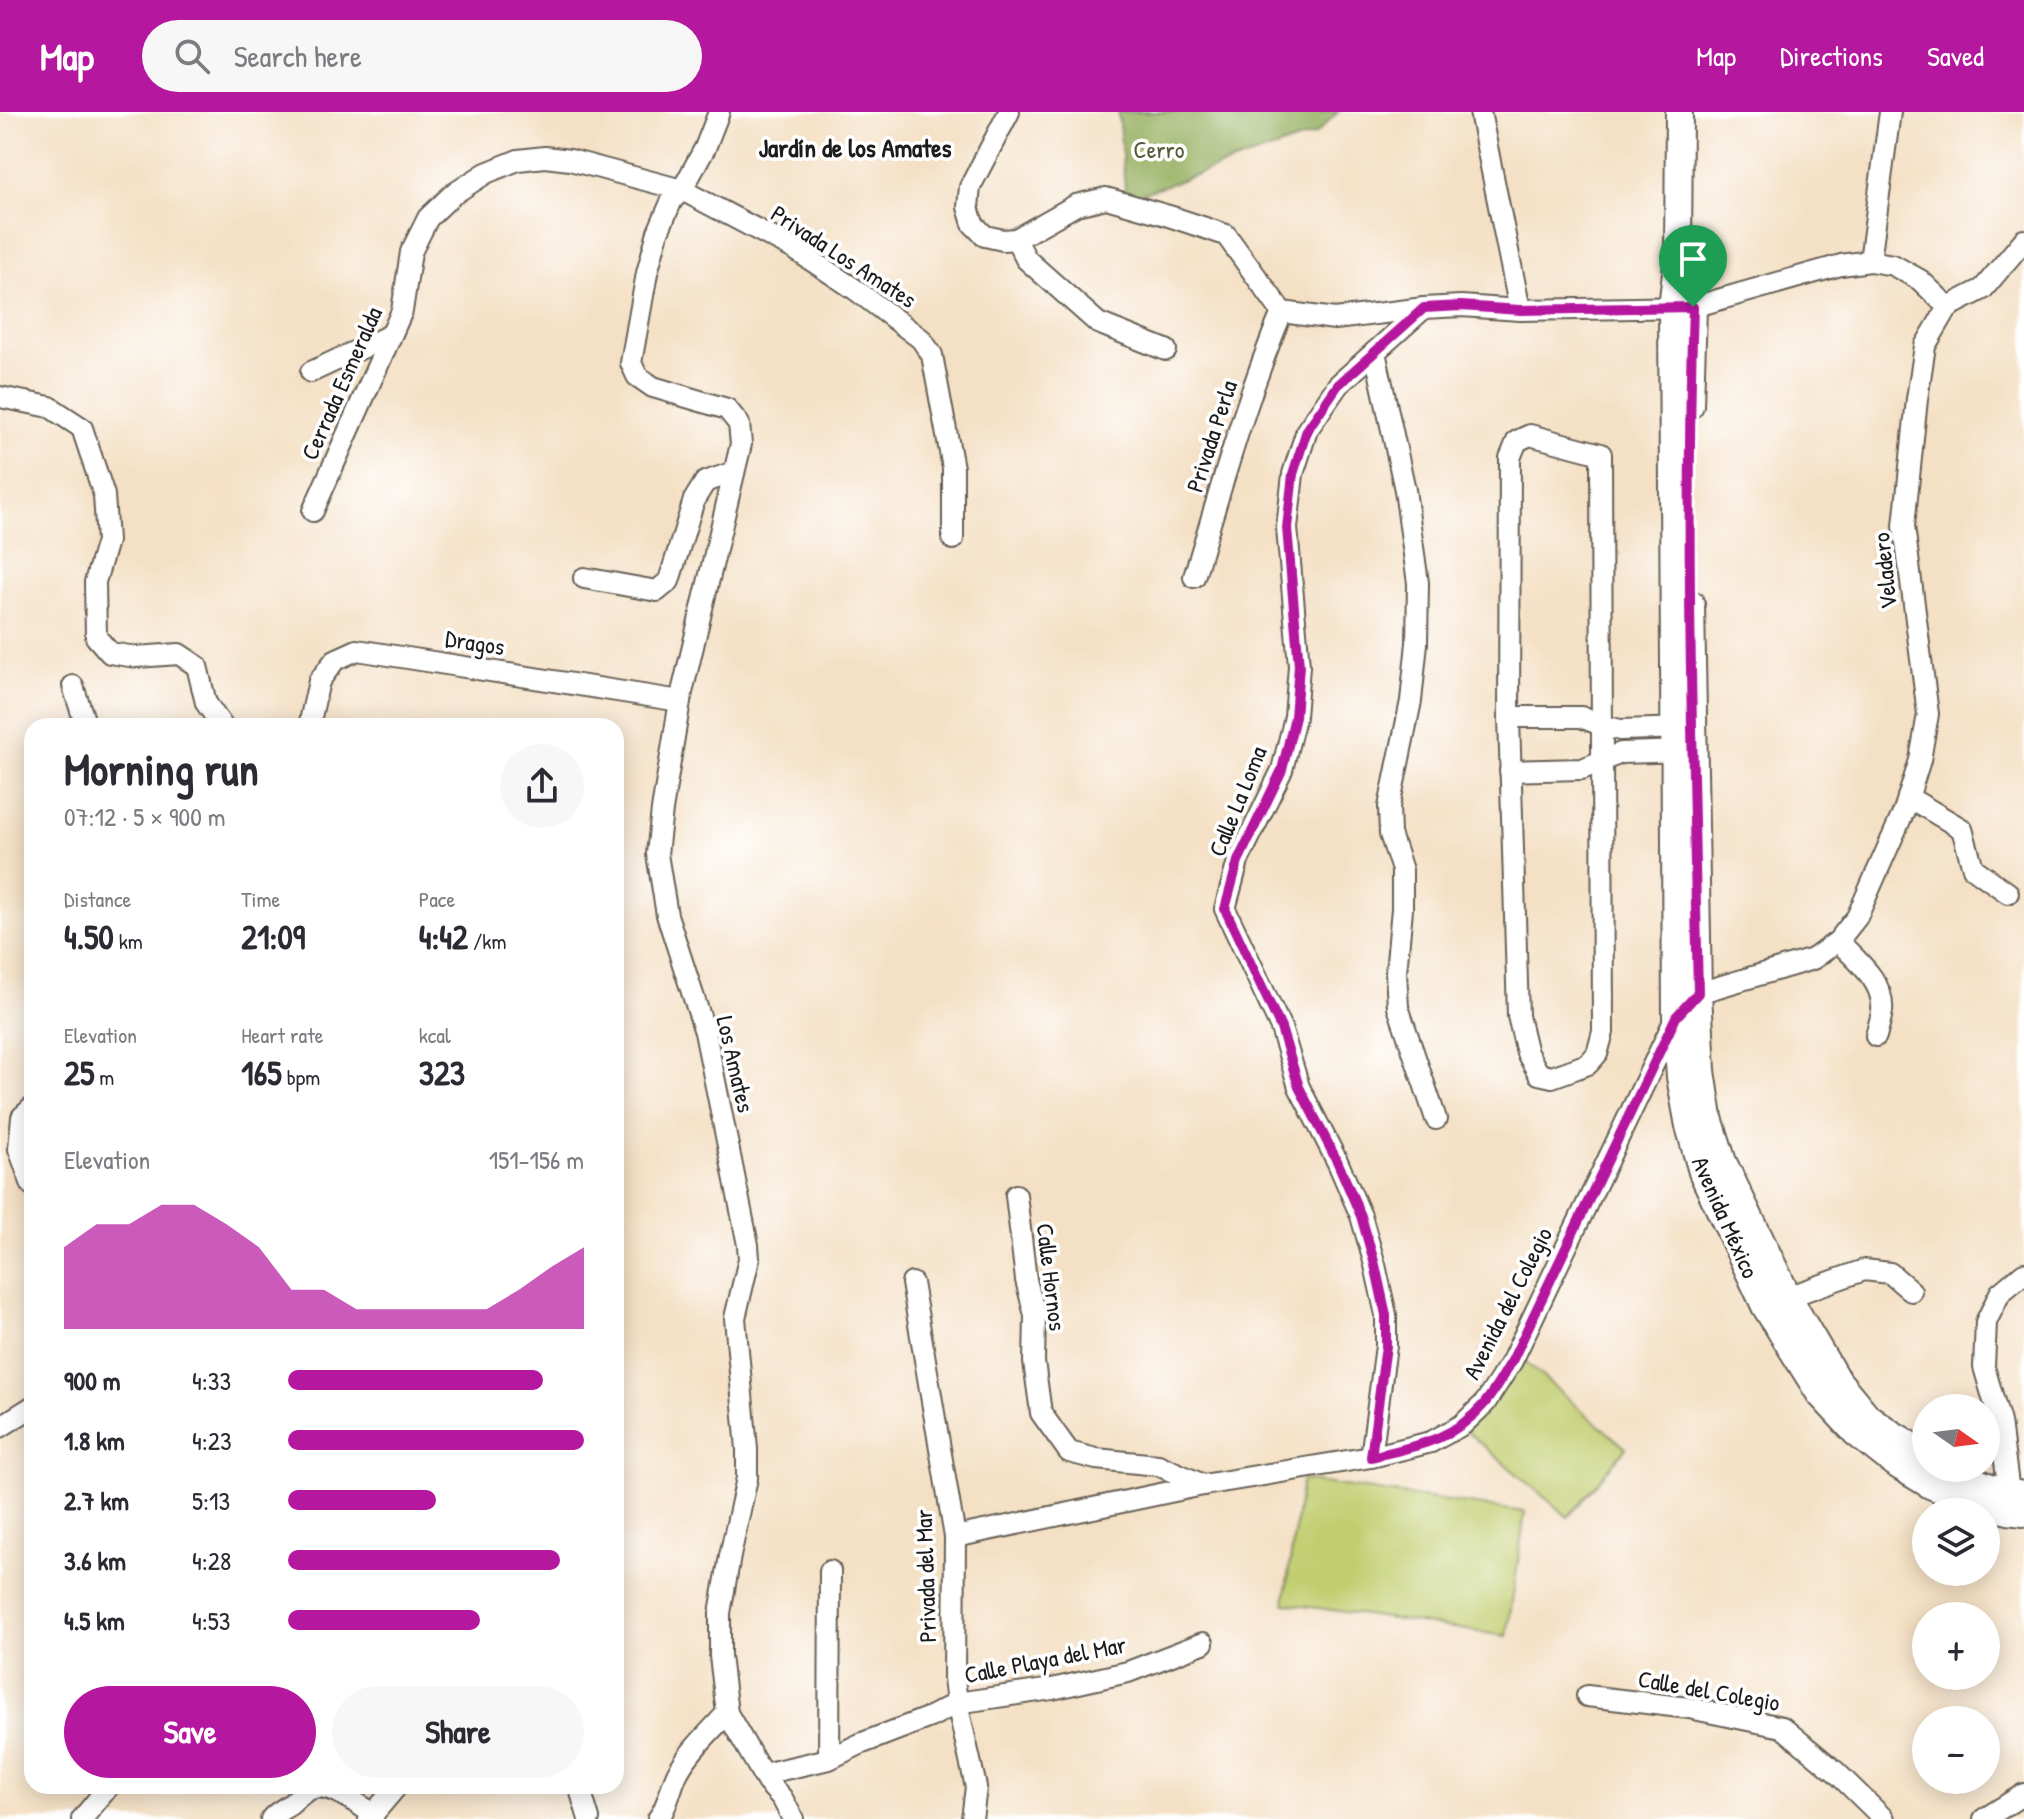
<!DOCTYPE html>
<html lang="en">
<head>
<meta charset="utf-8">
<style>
  :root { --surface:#fff; --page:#f7f7f7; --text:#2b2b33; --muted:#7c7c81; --accent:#b5179e }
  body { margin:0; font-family:"Patrick Hand",sans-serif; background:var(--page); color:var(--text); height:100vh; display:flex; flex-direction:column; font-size:30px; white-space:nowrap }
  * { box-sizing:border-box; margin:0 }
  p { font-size:26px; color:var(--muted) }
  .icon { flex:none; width:44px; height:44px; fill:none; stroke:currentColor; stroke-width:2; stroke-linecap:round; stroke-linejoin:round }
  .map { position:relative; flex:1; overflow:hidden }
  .drawer { position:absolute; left:24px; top:606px; width:600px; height:1076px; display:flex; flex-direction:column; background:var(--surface); border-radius:24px; box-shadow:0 4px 20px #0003 }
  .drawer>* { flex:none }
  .needle { width:52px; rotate:104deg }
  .controls { position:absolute; left:1912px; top:1282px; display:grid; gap:16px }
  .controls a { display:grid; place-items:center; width:88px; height:88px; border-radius:50%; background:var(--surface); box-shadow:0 4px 20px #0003; font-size:40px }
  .pin { position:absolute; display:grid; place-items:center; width:68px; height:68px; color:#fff; margin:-82px -34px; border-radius:50% 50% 50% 0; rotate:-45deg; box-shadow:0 0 8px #0007 }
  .pin .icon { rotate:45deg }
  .round { display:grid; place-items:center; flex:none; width:84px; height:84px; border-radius:42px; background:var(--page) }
  .overview { display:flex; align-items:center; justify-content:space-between; height:136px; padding:0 40px }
  h1 { font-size:44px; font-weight:700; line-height:60px }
  .metrics { display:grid; grid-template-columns:repeat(3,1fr); gap:12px; height:136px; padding:8px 40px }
  .metrics div { display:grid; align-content:center }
  .metrics b { font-size:34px; font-weight:700 }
  .metrics small { font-size:22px; font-weight:400 }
  .metrics p { font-size:22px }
  .chart { height:224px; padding:16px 40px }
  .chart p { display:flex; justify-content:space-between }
  .chart svg { width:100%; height:144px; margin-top:8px; fill:var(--accent); opacity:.7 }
  .button { display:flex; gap:16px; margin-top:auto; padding:16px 40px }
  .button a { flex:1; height:92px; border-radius:48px; background:var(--accent); color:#fff; font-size:32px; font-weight:700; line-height:92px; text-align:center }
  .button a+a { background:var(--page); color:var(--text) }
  ul { padding:0 40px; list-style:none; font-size:26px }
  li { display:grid; grid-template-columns:128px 96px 1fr; align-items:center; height:60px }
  li i { height:20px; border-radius:10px; background:var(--accent) }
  header { display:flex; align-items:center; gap:48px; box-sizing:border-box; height:112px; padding:0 40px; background:var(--accent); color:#fff }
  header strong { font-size:38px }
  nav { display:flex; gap:44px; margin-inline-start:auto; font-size:28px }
  .search { width:560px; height:72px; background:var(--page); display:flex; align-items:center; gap:20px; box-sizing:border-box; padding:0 28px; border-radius:44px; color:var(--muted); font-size:30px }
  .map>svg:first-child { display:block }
</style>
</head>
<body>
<header>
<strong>Map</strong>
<div class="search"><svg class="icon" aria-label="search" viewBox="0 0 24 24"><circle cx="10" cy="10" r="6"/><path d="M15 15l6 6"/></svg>Search here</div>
<nav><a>Map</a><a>Directions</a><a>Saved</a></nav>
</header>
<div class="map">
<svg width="2024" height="1707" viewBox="0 0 2024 1707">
  <rect width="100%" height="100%" fill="#fff"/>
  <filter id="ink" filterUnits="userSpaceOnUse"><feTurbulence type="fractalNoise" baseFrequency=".0125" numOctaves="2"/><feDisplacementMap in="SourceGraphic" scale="16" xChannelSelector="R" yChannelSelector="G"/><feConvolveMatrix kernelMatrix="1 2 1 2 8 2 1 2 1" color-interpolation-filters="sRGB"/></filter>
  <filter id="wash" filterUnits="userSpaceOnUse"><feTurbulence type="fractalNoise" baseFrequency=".006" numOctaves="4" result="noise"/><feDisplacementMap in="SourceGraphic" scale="32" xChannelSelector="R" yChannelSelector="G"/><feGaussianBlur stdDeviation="1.8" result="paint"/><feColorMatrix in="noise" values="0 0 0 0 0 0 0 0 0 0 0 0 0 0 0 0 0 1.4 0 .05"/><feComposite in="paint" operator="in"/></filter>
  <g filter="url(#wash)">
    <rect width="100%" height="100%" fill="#f4e0c4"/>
    <!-- green -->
    <g fill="#c1ce70" stroke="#6e7546" stroke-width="2">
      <path d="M 1524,1249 L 1626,1336 L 1568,1405 L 1466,1319 Z"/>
      <path d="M 1302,1368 L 1525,1400 L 1507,1524 L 1284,1491 Z"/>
    </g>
    <!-- forest -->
    <path fill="#98b162" stroke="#5a663f" stroke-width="2" d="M 1118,0 L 1338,0 L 1316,22 L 1126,87 Z"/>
  </g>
  <g filter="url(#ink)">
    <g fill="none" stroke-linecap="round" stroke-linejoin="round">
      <defs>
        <g id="minor">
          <path d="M 719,0 L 705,36 L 682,78 L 672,88 L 658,120 L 647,161 L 631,251 L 637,264 L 653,275 L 727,297 L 739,312 L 741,332 L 680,589 L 662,698 L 657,742 L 667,803 L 705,920 L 748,1133 L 749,1147 L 735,1206 L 747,1337 L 747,1366 L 730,1444 L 720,1501 L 720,1544 L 727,1601 L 767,1670 L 782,1686 L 793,1707"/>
          <path d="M 1009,0 L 970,75 L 968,95 L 973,112 L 985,124 L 1003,128 L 1016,127 L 1076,93 L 1106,86 L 1169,104 L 1226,123 L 1282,200 L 1335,207 L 1424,196 L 1461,194 L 1520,198 L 1693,195 L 1841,153 L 1870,149 L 1893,153 L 1920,168 L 1948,195"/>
          <path d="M 1480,0 L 1520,198"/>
          <path d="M 1016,127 L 1026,147 L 1098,211 L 1166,238"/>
          <path d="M 1870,149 L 1890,0"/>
          <path d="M 1948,195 L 1983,177 L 2024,128"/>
          <path d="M 1375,240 L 1405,378 L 1418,471 L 1417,531 L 1411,589 L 1389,695 L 1390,722 L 1402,758 L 1402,797 L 1396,860 L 1398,895 L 1436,1007"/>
          <path d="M 311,260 L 390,223"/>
          <path d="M 0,285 L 50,295 L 82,316 L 104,383 L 107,429 L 95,470 L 96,525 L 110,541 L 136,545 L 179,542 L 197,554 L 206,591 L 222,614"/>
          <path d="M 1530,323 L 1601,342 L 1603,920 L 1597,942 L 1588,952 L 1552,965 L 1539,962 L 1527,941 L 1518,904 L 1509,605 L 1510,346 L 1517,329 Z"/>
          <path d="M 313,399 L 402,199 L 411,140 L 428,106 L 452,83 L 486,61 L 518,48 L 545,45 L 570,48 L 682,78 L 794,137 L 856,178 L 921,227 L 932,243 L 953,356 L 953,427"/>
          <path d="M 1194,465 C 1221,376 1246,286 1282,200"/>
          <path d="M 584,466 L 657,479 L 669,469 L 694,388 L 705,370 L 734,360"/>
          <path d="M 73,574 L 86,614"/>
          <path d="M 1509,605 L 1581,605 L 1601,613 L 1620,618 L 1688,616"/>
          <path d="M 309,614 L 319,569 L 335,548 L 357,538 L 680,589"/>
          <path d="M 1510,659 L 1582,657 L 1621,641 L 1687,639"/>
          <path d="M 1908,685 L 1962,717 L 1973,756 L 2008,781"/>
          <path d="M 1838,829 C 1856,848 1885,870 1882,899 C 1881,907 1878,916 1876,924"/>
          <path d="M 32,996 L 22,1005 L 19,1037 L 32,1073"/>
          <path d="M 1016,1083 L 1026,1168 L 1035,1203 L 1034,1250 L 1041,1301 L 1069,1340 L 1096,1347 L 1158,1353 L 1203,1373"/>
          <path d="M 912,1171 L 955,1425 L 954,1566 L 957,1591 L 976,1675 L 972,1707"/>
          <path d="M 1788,1185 L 1864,1158 L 1890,1161 L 1911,1179"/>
          <path d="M 0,1315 L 32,1295"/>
          <path d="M 1371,1345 L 1386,1234 L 1386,1203 L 1375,1153 L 1361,1104 L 1338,1051 L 1299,975 L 1281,916 L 1225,797 L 1238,749 L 1282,658 L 1295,605 L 1299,554 L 1287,416 L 1293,362 L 1307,318 L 1338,273 L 1424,196"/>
          <path d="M 2008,1391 L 2009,1381 L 2000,1310 L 1984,1255 L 1986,1210 L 2000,1181 L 2024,1161"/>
          <path d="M 955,1425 L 1203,1373 L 1371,1345 L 1431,1330 L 1462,1313 L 1485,1291 L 1512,1249 L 1676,905 L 1698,881 L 1813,847 L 1838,829 L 1857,805 L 1904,699 L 1920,648 L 1928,602 L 1904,414 L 1917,287 L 1925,234 L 1948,195"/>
          <path d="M 1587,1584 L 1689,1596 L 1782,1615 L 1836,1660 L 1884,1707"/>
          <path d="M 829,1647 L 830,1459"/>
          <path d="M 763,1662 L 829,1647 L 860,1632 L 930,1605 L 957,1591 L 1052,1577 L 1128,1560 L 1203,1531"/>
          <path d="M 579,1674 L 589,1707"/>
          <path d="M 82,1707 L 109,1674"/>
          <path d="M 271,1707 C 276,1700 284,1697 291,1692 C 298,1686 302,1680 311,1677 C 329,1669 358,1693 374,1702"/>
          <path d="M 369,1707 L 397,1674"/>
          <path d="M 658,1707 C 669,1693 670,1675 678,1660 C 690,1638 710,1620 727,1601"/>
          <path d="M 1984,1707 L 2024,1682"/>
        </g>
        <g id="major">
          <path d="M 1679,0 L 1678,143 L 1672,196 L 1676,905 L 1680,965 L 1689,1014 L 1702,1060 L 1765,1194 L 1820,1282 L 1856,1321 L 1894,1351 L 1930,1373 L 1966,1388 L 2008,1399 L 2024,1401"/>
          <path d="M 1682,157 L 1693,195 L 1690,293"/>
          <path d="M 1691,492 L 1698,881 L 1702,959 L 1709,1006 L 1723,1050 L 1788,1185 L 1835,1265 L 1868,1305 L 1892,1322 L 1926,1342"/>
          <path d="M 1950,1356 C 1973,1369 1997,1380 2024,1383"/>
        </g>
      </defs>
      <!-- minor casing -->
      <use href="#minor" stroke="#686157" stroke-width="24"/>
      <!-- major casing -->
      <use href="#major" stroke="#686157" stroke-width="30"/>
      <!-- minor -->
      <use href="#minor" stroke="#fff" stroke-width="20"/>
      <!-- major -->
      <use href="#major" stroke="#fff" stroke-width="26"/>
    </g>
  </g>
  <g fill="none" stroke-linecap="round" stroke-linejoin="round" filter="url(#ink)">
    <defs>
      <path id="route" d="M 1461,194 L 1520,198 L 1693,195 C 1685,423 1693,652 1698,881 L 1676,905 L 1512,1249 C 1503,1263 1495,1279 1484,1292 C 1452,1329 1416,1334 1371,1345 L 1386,1234 L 1386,1203 L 1375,1153 L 1361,1104 L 1338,1051 L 1299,975 L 1281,916 L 1225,797 L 1238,749 L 1282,658 L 1295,605 L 1299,554 L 1287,416 L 1293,362 L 1307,318 L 1338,273 L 1424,196 Z"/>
    </defs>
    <!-- route casing -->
    <use href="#route" stroke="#fff" stroke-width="16"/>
    <!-- route -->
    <use href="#route" stroke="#b5179e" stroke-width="10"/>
  </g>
  <g text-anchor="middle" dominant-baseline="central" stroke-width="7" stroke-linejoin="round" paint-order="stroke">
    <!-- park labels -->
    <g font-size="24" fill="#565a39" stroke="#fff">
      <text x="1159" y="37">Cerro</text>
    </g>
    <!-- street labels -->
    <g font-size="24" fill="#1c1c1c" stroke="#fff">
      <text transform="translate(844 144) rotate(33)">Privada Los Amates</text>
      <text transform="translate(341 271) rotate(-66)">Cerrada Esmeralda</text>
      <text transform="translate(1211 324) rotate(-72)">Privada Perla</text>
      <text transform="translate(1884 459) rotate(-96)">Veladero</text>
      <text transform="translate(475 530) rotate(9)">Dragos</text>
      <text transform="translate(1237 689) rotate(-68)">Calle La Loma</text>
      <text transform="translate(736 952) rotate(77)">Los Amates</text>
      <text transform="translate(1726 1105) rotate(66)">Avenida México</text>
      <text transform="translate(1052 1165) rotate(83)">Calle Hornos</text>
      <text transform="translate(1507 1191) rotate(-63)">Avenida del Colegio</text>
      <text transform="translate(925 1464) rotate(-92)">Privada del Mar</text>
      <text transform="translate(1045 1547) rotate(-11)">Calle Playa del Mar</text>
      <text transform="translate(1709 1578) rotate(10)">Calle del Colegio</text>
    </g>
    <!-- neighbourhood labels -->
    <g font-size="26" font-weight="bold" fill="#1c1c1c" stroke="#fff">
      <text x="855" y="35">Jardín de los Amates</text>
    </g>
  </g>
</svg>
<div class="controls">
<a><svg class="needle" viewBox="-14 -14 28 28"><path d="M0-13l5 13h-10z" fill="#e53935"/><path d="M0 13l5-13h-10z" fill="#7c7c81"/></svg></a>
<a><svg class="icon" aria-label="layers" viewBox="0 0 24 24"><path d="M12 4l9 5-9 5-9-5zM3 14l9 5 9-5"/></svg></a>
<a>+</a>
<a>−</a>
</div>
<div class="pin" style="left:1693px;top:195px;background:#1e9e55"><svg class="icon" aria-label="arrive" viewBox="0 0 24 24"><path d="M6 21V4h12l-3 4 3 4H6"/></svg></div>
<section class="drawer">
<div class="overview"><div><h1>Morning run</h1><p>07:12 · 5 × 900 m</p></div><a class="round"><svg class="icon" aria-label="share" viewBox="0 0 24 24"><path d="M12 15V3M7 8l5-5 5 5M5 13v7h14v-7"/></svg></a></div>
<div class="metrics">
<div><p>Distance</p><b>4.50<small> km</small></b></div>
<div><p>Time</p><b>21:09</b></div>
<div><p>Pace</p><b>4:42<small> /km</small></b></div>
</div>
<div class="metrics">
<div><p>Elevation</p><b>25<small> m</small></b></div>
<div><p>Heart rate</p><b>165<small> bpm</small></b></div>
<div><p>kcal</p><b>323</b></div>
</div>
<div class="chart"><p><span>Elevation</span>151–156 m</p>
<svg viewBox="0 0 160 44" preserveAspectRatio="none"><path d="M0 44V19L10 12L20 12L30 6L40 6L50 12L60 19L70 32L80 32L90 38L100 38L110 38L120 38L130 38L140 32L150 25L160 19V44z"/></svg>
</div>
<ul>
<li><b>900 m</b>4:33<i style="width:86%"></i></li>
<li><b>1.8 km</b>4:23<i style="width:100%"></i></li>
<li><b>2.7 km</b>5:13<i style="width:50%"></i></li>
<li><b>3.6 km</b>4:28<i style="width:92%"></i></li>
<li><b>4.5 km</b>4:53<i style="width:65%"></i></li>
</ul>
<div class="button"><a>Save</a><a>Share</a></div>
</section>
</div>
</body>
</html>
